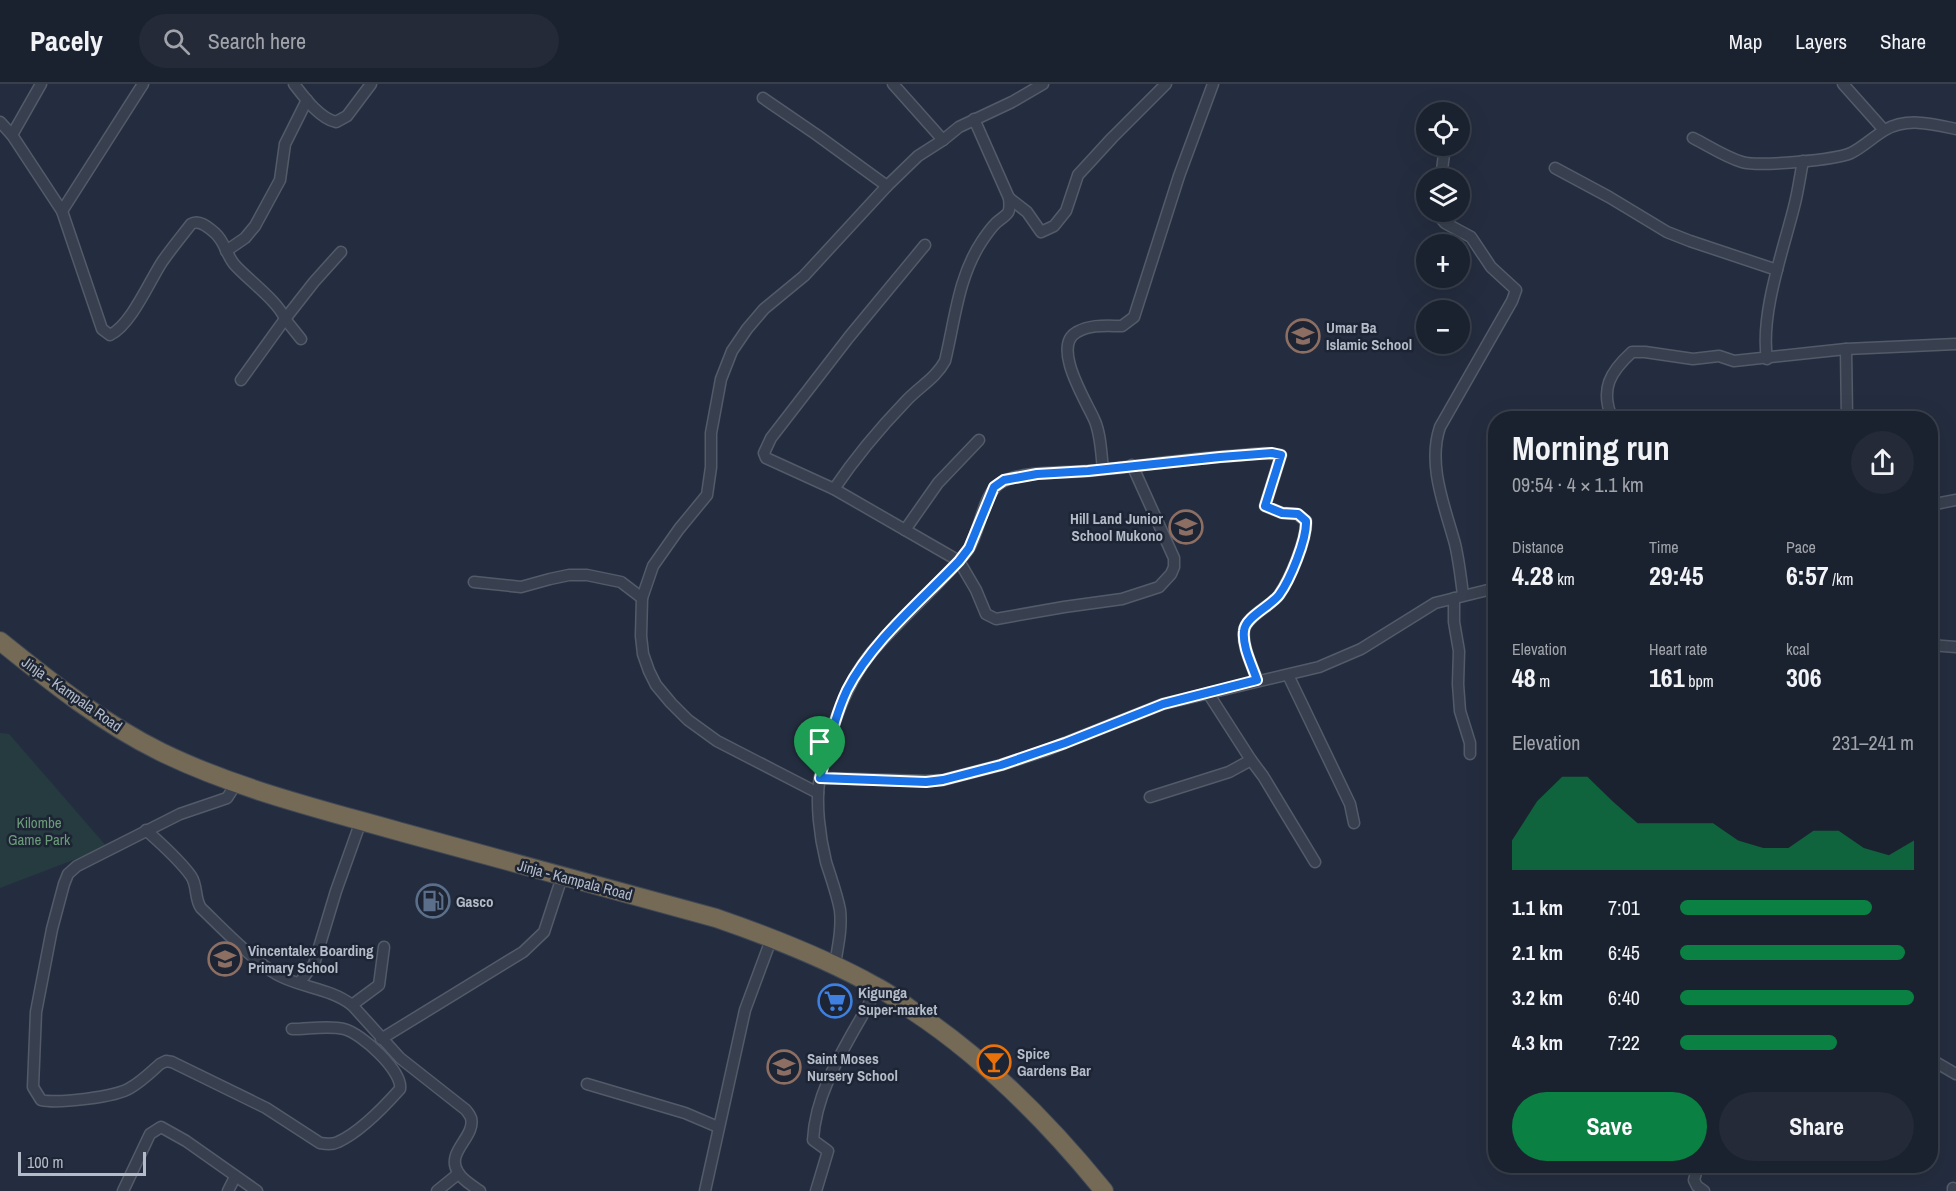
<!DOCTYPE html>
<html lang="en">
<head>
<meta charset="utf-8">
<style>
  :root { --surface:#1b222f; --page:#242a37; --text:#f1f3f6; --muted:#a0a4aa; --line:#393f4b; --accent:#0b8043 }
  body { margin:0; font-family:"Archivo Narrow",sans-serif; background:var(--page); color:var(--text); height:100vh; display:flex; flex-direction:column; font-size:22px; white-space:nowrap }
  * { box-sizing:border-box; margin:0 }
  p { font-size:20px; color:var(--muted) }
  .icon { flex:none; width:33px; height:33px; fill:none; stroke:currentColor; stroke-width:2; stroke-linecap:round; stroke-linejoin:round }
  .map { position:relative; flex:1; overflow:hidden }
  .drawer { position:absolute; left:1488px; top:327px; width:450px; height:762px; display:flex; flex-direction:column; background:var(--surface); border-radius:24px; box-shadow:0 6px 24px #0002,0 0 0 2px var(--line) }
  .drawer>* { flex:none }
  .controls { position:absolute; left:1416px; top:18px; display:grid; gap:12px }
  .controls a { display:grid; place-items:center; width:54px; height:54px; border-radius:50%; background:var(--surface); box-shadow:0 6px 24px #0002,0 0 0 2px var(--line); font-size:30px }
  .scale { position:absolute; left:18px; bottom:15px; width:128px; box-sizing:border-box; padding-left:6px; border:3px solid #b4bbc9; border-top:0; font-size:16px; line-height:21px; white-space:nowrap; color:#b4bbc9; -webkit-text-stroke:4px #1d2534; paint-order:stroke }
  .pin { position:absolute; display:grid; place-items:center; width:51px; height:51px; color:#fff; margin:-62px -26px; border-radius:50% 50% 50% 0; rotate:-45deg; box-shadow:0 0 6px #0007 }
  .pin .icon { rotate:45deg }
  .round { display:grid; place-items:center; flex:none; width:63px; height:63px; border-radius:32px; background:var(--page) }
  .headline { display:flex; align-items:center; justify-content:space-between; height:102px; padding:0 24px }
  h1 { font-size:33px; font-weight:700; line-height:45px }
  .metrics { display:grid; grid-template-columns:repeat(3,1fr); gap:9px; height:102px; padding:6px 24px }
  .metrics div { display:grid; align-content:center }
  .metrics b { font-size:26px; font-weight:700 }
  .metrics small { font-size:16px; font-weight:400 }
  .metrics p { font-size:16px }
  .chart { height:168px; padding:12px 24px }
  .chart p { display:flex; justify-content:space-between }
  .chart svg { width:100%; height:108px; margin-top:6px; fill:var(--accent); opacity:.7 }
  .primary-button { display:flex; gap:12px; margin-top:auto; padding:12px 24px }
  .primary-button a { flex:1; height:69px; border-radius:36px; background:var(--accent); color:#fff; font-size:24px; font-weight:700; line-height:69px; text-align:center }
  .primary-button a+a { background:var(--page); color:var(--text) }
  ul { padding:0 24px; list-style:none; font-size:20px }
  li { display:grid; grid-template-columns:96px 72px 1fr; align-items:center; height:45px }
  li i { height:15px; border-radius:8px; background:var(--accent) }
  header { display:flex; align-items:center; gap:36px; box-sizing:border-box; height:84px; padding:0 30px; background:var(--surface); border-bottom:2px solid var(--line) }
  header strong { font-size:28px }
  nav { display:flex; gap:33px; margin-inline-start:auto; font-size:21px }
  .search { width:420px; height:54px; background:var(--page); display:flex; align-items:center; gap:15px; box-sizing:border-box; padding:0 21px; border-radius:33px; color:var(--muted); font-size:22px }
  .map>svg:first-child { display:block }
</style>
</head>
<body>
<header>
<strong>Pacely</strong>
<div class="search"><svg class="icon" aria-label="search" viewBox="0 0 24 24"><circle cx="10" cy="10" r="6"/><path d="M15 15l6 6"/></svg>Search here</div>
<nav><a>Map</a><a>Layers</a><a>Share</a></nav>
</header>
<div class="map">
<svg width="1956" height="1107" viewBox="0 0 1956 1107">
  <rect width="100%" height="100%" fill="#242d3f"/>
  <!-- green -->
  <path fill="#263b40" d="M 0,649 L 9,650 L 107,763 L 0,804 Z"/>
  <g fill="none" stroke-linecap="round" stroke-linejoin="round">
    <defs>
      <g id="street">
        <path d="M 294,0 C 304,13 319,34 336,38 L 347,32 L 371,0"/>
        <path d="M 893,0 L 943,56"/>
        <path d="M 1843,0 L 1884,46"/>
        <path d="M 763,14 L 817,51 L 887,102"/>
        <path d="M 0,38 L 12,51 L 62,127 L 102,245 L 110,251 C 131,241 149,198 162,178 C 171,165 181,153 191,140 C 199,135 208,143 215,149 C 225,158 226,170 234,180 C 247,195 279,218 285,235 L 241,296"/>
        <path d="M 12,51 L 41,0"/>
        <path d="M 1693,54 C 1709,62 1725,73 1742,78 C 1759,83 1835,76 1851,69 C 1863,63 1873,53 1885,46 C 1907,33 1933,40 1956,45"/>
        <path d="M 1555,84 L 1609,113 L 1667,148 L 1690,157 L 1777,186"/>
        <path d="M 1441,94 L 1445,62"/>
        <path d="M 1009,114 L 1027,128 L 1041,148 L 1054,142 L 1066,127 L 1078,91 L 1112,54 L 1166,0"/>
        <path d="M 62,127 L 143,0"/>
        <path d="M 1438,128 L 1438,131 L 1445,139 L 1471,153 L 1491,183 L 1516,206 L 1512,217 L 1440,343 C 1427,381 1445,423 1455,460 C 1459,477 1461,494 1463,511"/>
        <path d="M 925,161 L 849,253 L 771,354 L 764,369 L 766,374 L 834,405 L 959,477 L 976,506 L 986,530 L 996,535 L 1064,523 L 1122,515 L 1159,503 L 1171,490 L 1174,483 L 1174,474 L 1132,381"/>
        <path d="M 226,167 L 245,154 L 255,142 L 280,96 L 285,60 L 307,16"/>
        <path d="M 301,255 L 285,235 L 314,198 L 341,168"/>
        <path d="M 1846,265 L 1847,334"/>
        <path d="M 1767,275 C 1760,230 1783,167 1794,123 C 1798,108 1800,92 1803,77"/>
        <path d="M 1612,334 C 1600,305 1610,288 1632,268 L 1645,268 L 1693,275 L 1719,272 L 1734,277 L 1846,265 L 1956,260"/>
        <path d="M 1103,385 C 1101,369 1101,350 1094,335 C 1086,317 1051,262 1077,248 C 1091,240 1107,242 1122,242 L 1134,233 L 1179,92 L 1213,0"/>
        <path d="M 834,405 C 855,374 880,344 906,317 C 919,303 936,294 945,277 C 955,236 958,193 982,157 C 986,151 991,144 996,139 C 1007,129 1011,132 1009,114 L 974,35"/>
        <path d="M 1930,421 L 1956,416"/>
        <path d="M 905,446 L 938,399 L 979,356"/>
        <path d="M 474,498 L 521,503 L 550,495 L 569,491 L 587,491 L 621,498 L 642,514"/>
        <path d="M 1454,514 L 1454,538 L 1459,567 L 1458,600 L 1460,627 L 1470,659 L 1470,670"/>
        <path d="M 1930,561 L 1956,563"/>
        <path d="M 1288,591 L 1350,720 L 1354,739"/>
        <path d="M 1208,609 L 1251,676 L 1263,692 L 1315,778"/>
        <path d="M 820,694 L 926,697 L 943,696 L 1001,681 L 1047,666 L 1163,620 L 1319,583 L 1361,565 L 1435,519 L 1496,504"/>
        <path d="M 236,700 L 227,714 L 180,730 L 77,782 L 68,790 L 64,800 L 52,845 L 36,928 L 33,1003 L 41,1016 C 57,1020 116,1013 130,1004 C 141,998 151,988 160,980 L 166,977 L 172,978 L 266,1024 L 320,1059 C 326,1060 332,1061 338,1058 C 360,1048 384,1023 400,1005 C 403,987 361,949 344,945 C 329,941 308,945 292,945"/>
        <path d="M 818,709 L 717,657 L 688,636 L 671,619 L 656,601 L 649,587 L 643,570 L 641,552 L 642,514 L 653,482 L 679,445 L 707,411 L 711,383 L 711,349 L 721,295 L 732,267 L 747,245 L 764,225 L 804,192 L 887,102 L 918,72 L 943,56 L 959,43 L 1012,18 L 1043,0"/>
        <path d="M 1150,713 L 1229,688 L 1251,676"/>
        <path d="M 146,746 C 161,760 179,775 191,792 C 198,802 194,814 201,824 C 222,844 257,881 282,893 C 305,904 331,905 352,921 L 400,974 L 466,1026 C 468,1029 470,1031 471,1034 C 476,1053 445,1068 458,1088 C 462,1096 473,1102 480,1107"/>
        <path d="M 835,880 C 838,862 842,845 840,826 C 837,810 831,794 826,778 C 820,754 815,718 820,693 C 830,646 845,597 878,561 C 898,539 920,518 941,496 C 950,486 960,477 968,466 C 981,447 982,409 1002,398 C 1021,387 1064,389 1087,387 C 1135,383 1183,375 1231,372 C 1248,371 1265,367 1281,371 L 1265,422 L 1282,429 L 1297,430 L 1306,437 C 1307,455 1290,495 1279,511 C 1271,522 1245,533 1244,547 C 1242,562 1252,581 1257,596"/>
        <path d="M 299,899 L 314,880 L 336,807 L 361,737"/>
        <path d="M 352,921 L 379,901 L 384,863"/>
        <path d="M 381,955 L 523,868 L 544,848 L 562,793"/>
        <path d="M 1930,975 L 1956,990"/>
        <path d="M 587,1000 L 685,1029 L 718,1043"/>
        <path d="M 1698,1082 L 1694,1096 L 1697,1102 L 1704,1107"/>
        <path d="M 123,1107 L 150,1050 L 161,1043 L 186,1057 L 257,1107"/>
        <path d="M 228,1107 L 235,1093"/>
        <path d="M 437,1107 L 458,1090"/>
        <path d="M 705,1107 L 745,926 L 772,853"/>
        <path d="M 816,1107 L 828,1067 L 813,1056 C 816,1000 853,952 878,903"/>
        <path d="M 1953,1107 L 1953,1104"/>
      </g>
      <path id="highway" d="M 0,557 C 51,598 102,639 161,668 C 237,705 320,725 401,748 C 506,777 611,806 716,834 C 771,853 825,874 875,902 C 889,909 901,918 913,927 C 987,976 1048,1038 1104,1107"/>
    </defs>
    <!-- street casing -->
    <use href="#street" stroke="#535b69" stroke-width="13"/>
    <!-- highway casing -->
    <use href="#highway" stroke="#404856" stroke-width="20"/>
    <!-- street -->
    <use href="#street" stroke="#38404f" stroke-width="10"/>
    <!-- highway -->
    <use href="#highway" stroke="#756a55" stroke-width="18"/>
  </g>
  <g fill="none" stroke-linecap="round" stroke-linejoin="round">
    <defs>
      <path id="route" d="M 1272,369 L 1281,371 L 1265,422 L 1282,429 L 1298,430 L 1306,437 C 1307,455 1290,496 1279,511 C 1271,522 1245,533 1244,547 C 1242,562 1252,581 1257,596 L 1163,620 L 1065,659 L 1001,681 L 943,696 L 926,698 L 820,694 C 828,665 834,634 847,606 C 872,557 921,517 959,477 L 969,464 L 994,403 L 1004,396 L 1037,390 L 1088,387 L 1220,373 Z"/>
    </defs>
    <!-- route casing -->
    <use href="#route" stroke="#fff" stroke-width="12"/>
    <!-- route -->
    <use href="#route" stroke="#1a73e8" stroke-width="8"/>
  </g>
  <!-- icons -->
  <defs>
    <symbol id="school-ring" viewBox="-11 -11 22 22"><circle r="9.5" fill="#1d2534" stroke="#8d6e63" stroke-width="1.5"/><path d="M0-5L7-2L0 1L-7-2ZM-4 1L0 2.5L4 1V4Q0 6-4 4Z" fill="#8d6e63"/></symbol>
    <symbol id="fuel-ring" viewBox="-11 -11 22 22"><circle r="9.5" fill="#1d2534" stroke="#5c6f8a" stroke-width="1.5"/><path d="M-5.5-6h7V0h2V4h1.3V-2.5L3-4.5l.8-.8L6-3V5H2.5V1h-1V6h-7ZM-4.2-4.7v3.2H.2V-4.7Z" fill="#5c6f8a"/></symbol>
    <symbol id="supermarket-ring" viewBox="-11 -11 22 22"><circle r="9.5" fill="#1d2534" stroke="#3f7fe0" stroke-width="1.5"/><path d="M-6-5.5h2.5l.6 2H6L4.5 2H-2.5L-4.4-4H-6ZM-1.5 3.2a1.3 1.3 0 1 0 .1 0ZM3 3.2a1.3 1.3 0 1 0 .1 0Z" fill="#3f7fe0"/></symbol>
    <symbol id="bar-ring" viewBox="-11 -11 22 22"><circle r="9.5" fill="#1d2534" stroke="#e8710a" stroke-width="1.5"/><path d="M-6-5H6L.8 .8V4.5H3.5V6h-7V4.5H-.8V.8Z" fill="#e8710a"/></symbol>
  </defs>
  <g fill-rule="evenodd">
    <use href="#school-ring" x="1284" y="233" width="38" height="38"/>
    <use href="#school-ring" x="1167" y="424" width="38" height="38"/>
    <use href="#fuel-ring" x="414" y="798" width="38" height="38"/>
    <use href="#school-ring" x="206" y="856" width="38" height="38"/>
    <use href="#supermarket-ring" x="816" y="898" width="38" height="38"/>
    <use href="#bar-ring" x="975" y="959" width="38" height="38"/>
    <use href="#school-ring" x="765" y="964" width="38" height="38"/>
  </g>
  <g text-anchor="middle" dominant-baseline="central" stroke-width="5" stroke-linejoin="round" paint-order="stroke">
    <!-- poi labels -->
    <g font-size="15" font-weight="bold" fill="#b4bbc9" stroke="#1d2534" text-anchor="start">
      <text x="1326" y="243">Umar Ba<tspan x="1326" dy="17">Islamic School</tspan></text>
      <text x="1163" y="434" text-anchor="end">Hill Land Junior<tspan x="1163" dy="17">School Mukono</tspan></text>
      <text x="456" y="817">Gasco</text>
      <text x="248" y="866">Vincentalex Boarding<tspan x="248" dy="17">Primary School</tspan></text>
      <text x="858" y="908">Kigunga<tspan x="858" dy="17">Super-market</tspan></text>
      <text x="1017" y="969">Spice<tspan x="1017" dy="17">Gardens Bar</tspan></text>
      <text x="807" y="974">Saint Moses<tspan x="807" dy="17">Nursery School</tspan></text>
    </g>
    <!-- street labels -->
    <g font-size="15" fill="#b4bbc9" stroke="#1d2534">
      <text transform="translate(72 610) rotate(35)">Jinja - Kampala Road</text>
      <text transform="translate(575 796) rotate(15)">Jinja - Kampala Road</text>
    </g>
    <!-- park labels -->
    <g font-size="15" fill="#6b9b79" stroke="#1d2534">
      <text x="39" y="738">Kilombe<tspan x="39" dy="17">Game Park</tspan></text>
    </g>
  </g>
</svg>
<div class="controls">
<a><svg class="icon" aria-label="locate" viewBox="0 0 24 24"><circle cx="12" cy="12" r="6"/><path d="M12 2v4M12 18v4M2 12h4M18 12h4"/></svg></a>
<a><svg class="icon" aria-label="layers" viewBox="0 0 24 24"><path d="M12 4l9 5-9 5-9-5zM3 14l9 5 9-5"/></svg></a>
<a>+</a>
<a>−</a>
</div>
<div class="scale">100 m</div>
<div class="pin" style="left:820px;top:694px;background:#1e9e55"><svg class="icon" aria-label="arrive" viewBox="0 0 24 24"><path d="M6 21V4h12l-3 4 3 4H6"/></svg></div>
<section class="drawer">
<div class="headline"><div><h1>Morning run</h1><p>09:54 · 4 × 1.1 km</p></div><a class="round"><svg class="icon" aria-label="share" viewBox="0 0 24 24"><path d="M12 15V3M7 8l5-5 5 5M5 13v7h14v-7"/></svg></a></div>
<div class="metrics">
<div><p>Distance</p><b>4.28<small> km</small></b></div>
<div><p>Time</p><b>29:45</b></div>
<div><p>Pace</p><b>6:57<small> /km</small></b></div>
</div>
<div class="metrics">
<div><p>Elevation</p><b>48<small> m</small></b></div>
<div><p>Heart rate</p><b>161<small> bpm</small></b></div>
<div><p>kcal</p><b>306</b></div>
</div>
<div class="chart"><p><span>Elevation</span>231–241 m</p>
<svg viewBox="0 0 160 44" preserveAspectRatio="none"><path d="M0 44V32L10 16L20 6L30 6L40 16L50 25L60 25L70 25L80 25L90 32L100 35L110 35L120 28L130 28L140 35L150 38L160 32V44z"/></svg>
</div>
<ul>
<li><b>1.1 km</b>7:01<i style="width:82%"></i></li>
<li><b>2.1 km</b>6:45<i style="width:96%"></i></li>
<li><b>3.2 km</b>6:40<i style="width:100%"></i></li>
<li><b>4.3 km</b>7:22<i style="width:67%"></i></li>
</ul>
<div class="primary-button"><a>Save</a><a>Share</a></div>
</section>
</div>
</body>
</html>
